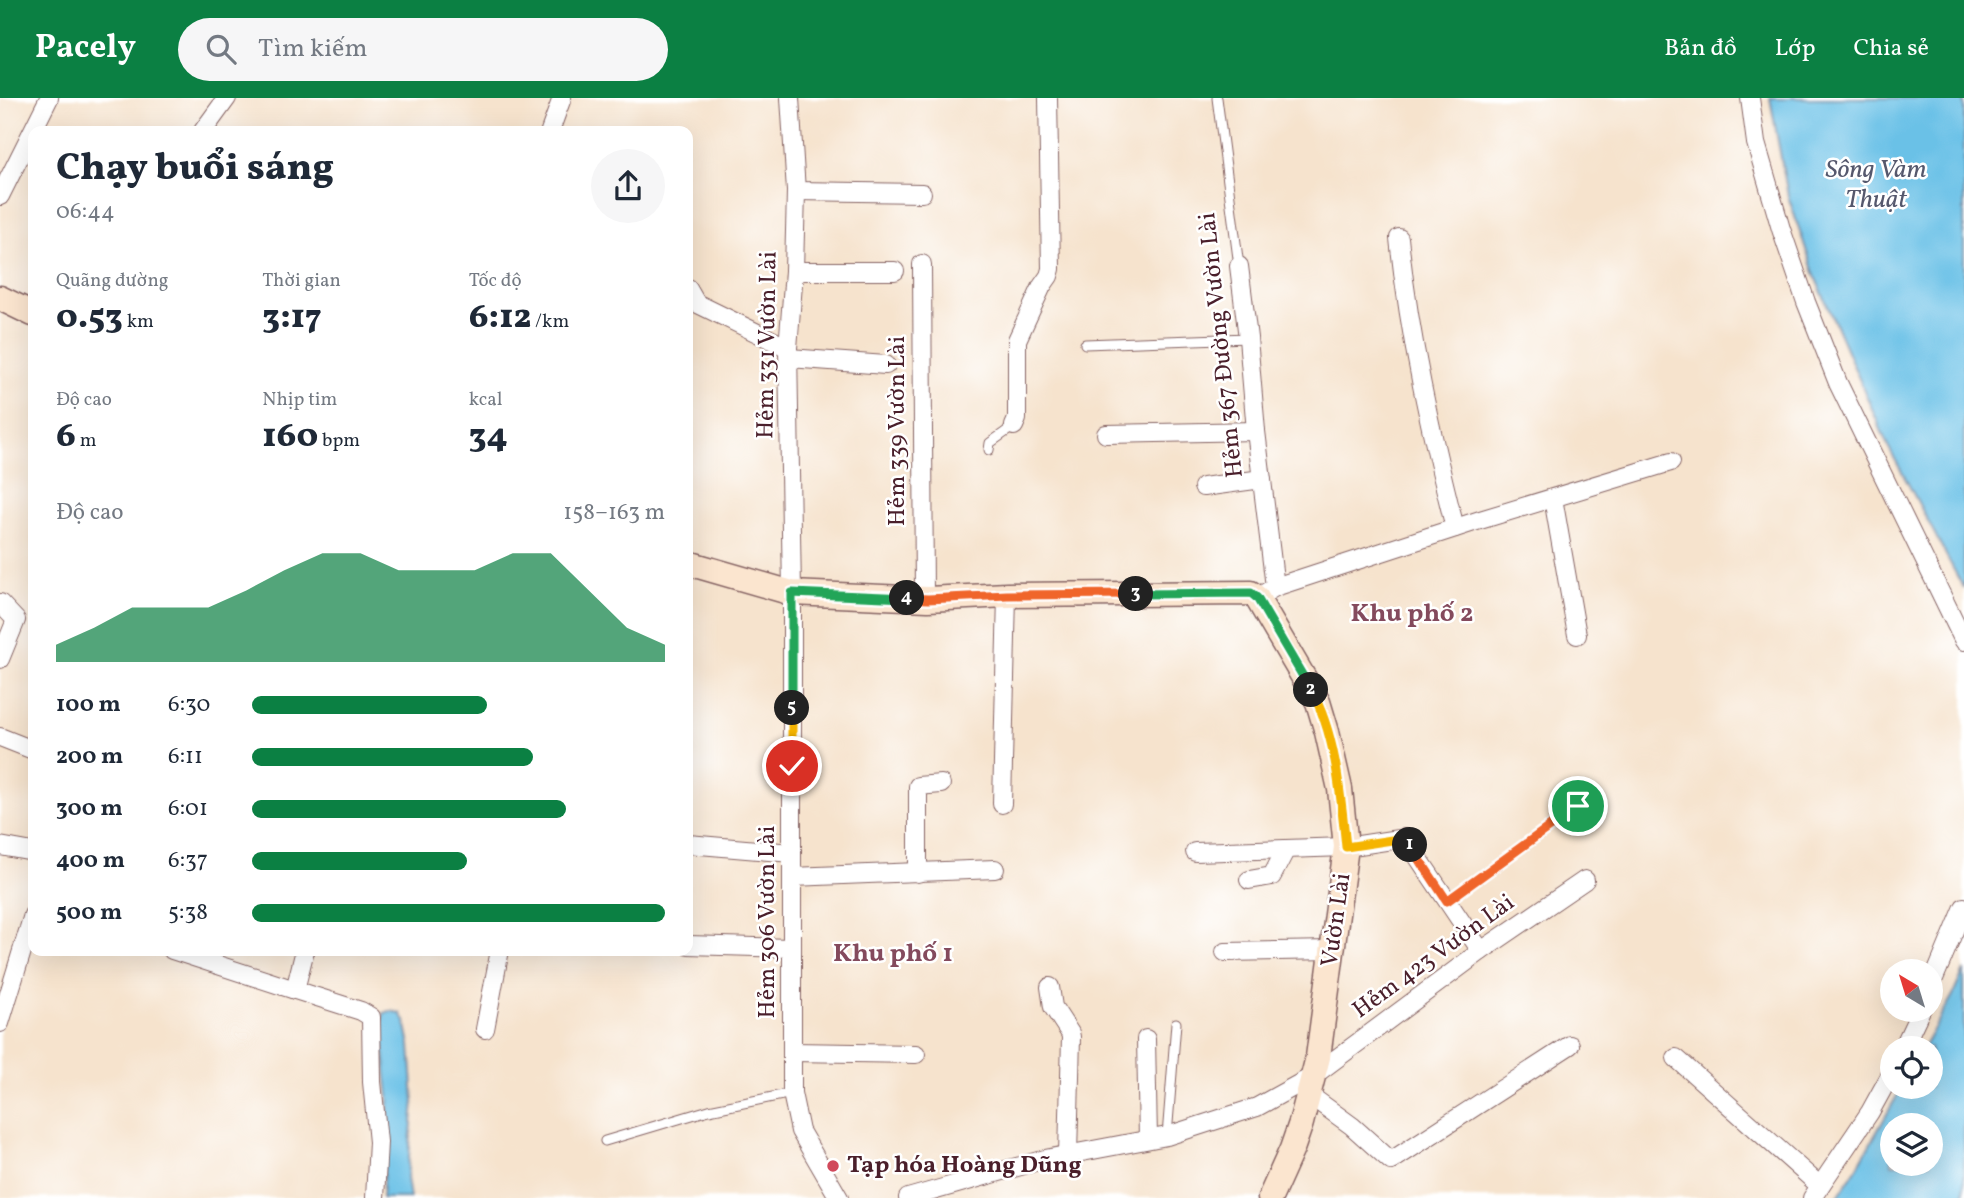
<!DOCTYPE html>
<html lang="vi">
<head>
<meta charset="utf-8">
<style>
  :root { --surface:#fff; --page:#f6f6f7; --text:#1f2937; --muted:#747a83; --accent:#0b8043 }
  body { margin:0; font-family:Vollkorn,serif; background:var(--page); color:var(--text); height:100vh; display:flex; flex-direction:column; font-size:26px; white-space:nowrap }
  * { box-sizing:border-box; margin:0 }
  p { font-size:23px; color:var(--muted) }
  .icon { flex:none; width:38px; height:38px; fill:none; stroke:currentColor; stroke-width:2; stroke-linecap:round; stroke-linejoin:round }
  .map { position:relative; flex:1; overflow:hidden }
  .side { position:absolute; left:28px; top:28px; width:665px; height:830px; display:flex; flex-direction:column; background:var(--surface); border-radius:14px; box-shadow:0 7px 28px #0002 }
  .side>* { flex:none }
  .needle { width:46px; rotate:322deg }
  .tools { position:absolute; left:1880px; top:861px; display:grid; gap:14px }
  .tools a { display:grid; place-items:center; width:63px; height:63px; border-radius:50%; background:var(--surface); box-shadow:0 7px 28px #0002; font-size:35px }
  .pin { position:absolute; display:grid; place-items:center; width:60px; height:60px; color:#fff; margin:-30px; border:4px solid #fff; border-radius:50%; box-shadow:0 2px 7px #0007 }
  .km { position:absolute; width:35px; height:35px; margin:-18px; border-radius:50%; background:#222; color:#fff; font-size:19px; line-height:35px; text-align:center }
  .round { display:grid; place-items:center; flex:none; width:74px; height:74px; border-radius:37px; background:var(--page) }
  .headline { display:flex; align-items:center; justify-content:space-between; height:119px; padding:0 28px }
  h1 { font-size:38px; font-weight:800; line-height:52px }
  .figures { display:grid; grid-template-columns:repeat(3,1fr); gap:10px; height:119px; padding:7px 28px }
  .figures div { display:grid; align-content:center }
  .figures b { font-size:35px; font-weight:800 }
  .figures small { font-size:19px; font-weight:400 }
  .figures p { font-size:19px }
  .chart { height:196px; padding:14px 28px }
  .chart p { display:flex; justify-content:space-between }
  .chart svg { width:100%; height:126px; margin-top:7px; fill:var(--accent); opacity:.7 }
  ul { padding:0 28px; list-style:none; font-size:23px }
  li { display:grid; grid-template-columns:112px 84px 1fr; align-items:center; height:52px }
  li i { height:18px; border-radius:9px; background:var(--accent) }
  header { display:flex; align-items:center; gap:42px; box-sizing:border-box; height:98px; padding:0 35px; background:var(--accent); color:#fff }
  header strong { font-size:33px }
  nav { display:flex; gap:38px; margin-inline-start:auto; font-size:24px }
  .search { width:490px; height:63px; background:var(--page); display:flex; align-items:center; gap:18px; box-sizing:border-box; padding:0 24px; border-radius:38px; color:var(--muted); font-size:26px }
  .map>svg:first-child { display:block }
</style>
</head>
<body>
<header>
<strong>Pacely</strong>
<div class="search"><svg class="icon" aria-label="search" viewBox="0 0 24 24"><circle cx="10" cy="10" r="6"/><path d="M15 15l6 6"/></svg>Tìm kiếm</div>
<nav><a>Bản đồ</a><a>Lớp</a><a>Chia sẻ</a></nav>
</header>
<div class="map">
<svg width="1964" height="1100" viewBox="0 0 1964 1100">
  <rect width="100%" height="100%" fill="#fff"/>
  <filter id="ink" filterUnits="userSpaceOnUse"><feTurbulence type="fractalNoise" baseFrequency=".0143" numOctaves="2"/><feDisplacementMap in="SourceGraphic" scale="14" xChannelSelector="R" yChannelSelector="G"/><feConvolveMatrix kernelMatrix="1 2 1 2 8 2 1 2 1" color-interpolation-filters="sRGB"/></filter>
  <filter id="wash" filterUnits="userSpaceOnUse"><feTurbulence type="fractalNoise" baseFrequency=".00686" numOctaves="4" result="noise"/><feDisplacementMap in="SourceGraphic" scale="28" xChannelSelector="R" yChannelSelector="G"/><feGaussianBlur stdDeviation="1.57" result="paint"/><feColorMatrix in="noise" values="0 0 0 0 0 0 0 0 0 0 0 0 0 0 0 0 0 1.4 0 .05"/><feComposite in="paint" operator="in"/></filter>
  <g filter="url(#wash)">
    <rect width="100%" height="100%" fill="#f6e3cd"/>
    <!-- water -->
    <g fill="#6ac1e7" stroke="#5a7089" stroke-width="2" fill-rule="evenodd">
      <path d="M 1770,0 L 1964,0 L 1964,491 L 1888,348 L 1816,181 L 1788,98 Z"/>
      <path d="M 1964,872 L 1964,1100 L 1837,1100 L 1858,1068 L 1902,989 L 1930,989 L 1930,950 L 1923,950 L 1953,897 ZM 1892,1027 L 1930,1027 L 1930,1066 L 1892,1066 Z"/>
      <path d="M 390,913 L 400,915 L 405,923 L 410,947 L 414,1003 L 407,1080 L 410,1100 L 382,1100 L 389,1000 L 381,926 L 384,915 Z"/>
    </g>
  </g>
  <g filter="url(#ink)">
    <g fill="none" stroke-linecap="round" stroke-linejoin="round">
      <defs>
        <g id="service">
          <path d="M 1217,0 L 1239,168"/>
          <path d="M 1085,246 L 1248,240"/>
          <path d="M 989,352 L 990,345 L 1014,328"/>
          <path d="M 1447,803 L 1578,708"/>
          <path d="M 1167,1038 L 1176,925"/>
          <path d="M 605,1043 L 709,1012 L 792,995"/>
        </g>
        <g id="minor">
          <path d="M 790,0 L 796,93 L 794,173 L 788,250 L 792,495 L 792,995 L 800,1033 L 839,1100"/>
          <path d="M 1750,0 L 1756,45 L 1781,131 L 1806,204 L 1838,285 L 1964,543"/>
          <path d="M 203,33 L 227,0"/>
          <path d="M 550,33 L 562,0"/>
          <path d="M 796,93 L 922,95"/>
          <path d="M 0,98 L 49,0"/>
          <path d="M 1399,140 C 1409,238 1431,335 1455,430"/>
          <path d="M 922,166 L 924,501"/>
          <path d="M 1239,168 L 1248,240 L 1256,333 L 1275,489"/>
          <path d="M 794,173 L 895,173"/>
          <path d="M 688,191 L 696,205 L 788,250"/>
          <path d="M 789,260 L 886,267"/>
          <path d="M 1014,328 L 1017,321 L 1017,242 L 1042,188 L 1049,178 L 1051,171 L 1048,0"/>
          <path d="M 1106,336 L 1256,333"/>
          <path d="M 1203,389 L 1262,381"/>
          <path d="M 1553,400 L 1577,537"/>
          <path d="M 1257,500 L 1275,489 L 1480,422 L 1671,364"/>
          <path d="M 0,505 L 16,522 L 0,561"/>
          <path d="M 0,639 L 33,652"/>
          <path d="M 1002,706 L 1007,497"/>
          <path d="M 688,746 L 792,755"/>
          <path d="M 0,748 L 33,754"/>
          <path d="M 1195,754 L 1346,749 L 1405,740 L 1481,853"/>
          <path d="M 918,775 L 918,688 L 941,686"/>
          <path d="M 792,779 L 995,771"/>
          <path d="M 1249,782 L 1272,778 L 1286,751"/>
          <path d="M 688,847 L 792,850"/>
          <path d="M 172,852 L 295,892 L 305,852"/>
          <path d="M 1225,854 L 1333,852"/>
          <path d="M 1050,889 L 1053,909 L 1070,935 L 1071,939 L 1068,1057"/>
          <path d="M 1930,890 L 1964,809"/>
          <path d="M 295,892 L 361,913 L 371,919 L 372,984 L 378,1044 L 375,1100"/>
          <path d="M 0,925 L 33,817"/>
          <path d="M 485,931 L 500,852"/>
          <path d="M 1146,941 L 1148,1041"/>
          <path d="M 1903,950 L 1921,912"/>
          <path d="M 792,954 L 916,956"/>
          <path d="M 1676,960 L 1820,1088"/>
          <path d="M 1308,996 L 1352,1028 L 1391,1063 L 1570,947"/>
          <path d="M 908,1100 L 1045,1061 L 1167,1038 L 1257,1009 L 1313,978 L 1481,853 L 1585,782"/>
          <path d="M 1812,1100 L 1870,1014 L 1892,974"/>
        </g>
        <g id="secondary">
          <path d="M 0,200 L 33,216"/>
          <path d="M 688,465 L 792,495 L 928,501 L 1007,497 L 1251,495 L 1257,500 L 1318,604 L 1327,634 L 1340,691 L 1346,749 L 1318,959 L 1301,1025 L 1292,1051 L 1270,1100"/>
        </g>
      </defs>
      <!-- service casing -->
      <use href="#service" stroke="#866464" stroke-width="11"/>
      <!-- minor casing -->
      <use href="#minor" stroke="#866464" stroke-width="20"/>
      <!-- secondary casing -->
      <use href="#secondary" stroke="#866464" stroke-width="27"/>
      <!-- service -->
      <use href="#service" stroke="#fff" stroke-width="9"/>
      <!-- minor -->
      <use href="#minor" stroke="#fff" stroke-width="18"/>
      <!-- secondary -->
      <use href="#secondary" stroke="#fbe5cf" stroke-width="24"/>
    </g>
  </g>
  <g fill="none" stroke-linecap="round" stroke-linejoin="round" filter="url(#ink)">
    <defs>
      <path id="split-1" d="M 1410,747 L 1447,803 L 1578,708"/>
      <path id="split-2" d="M 1311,592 C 1336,635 1341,700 1346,749 L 1405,740 L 1410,747"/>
      <path id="split-3" d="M 1136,496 L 1251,495 L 1257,500 L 1311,592"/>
      <path id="split-4" d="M 907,500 L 928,501 L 1007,497 L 1136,496"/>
      <path id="split-5" d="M 792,610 L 792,495 L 907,500"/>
      <path id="split-6" d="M 792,610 L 792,668"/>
    </defs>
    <!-- split-1 casing -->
    <use href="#split-1" stroke="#fff" stroke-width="14"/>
    <!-- split-2 casing -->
    <use href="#split-2" stroke="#fff" stroke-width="14"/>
    <!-- split-3 casing -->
    <use href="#split-3" stroke="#fff" stroke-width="14"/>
    <!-- split-4 casing -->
    <use href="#split-4" stroke="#fff" stroke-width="14"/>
    <!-- split-5 casing -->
    <use href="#split-5" stroke="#fff" stroke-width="14"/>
    <!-- split-6 casing -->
    <use href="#split-6" stroke="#fff" stroke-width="14"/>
    <!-- split-1 -->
    <use href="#split-1" stroke="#f0652b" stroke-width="9"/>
    <!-- split-2 -->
    <use href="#split-2" stroke="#f5b400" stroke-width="9"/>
    <!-- split-3 -->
    <use href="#split-3" stroke="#22a559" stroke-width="9"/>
    <!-- split-4 -->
    <use href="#split-4" stroke="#f0652b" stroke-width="9"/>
    <!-- split-5 -->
    <use href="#split-5" stroke="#22a559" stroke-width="9"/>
    <!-- split-6 -->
    <use href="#split-6" stroke="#f5b400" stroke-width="9"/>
  </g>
  <!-- markers -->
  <circle fill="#d1495b" stroke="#fff" stroke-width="2.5" cx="833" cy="1068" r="7"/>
  <g text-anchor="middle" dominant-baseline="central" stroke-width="5" stroke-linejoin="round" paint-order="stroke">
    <!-- street labels -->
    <g font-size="24" fill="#4a1f2b" stroke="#fff">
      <text transform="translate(768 247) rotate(-89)">Hẻm 331 Vườn Lài</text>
      <text transform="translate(1222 247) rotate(-96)">Hẻm 367 Đường Vườn Lài</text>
      <text transform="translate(898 333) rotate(-90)">Hẻm 339 Vườn Lài</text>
      <text transform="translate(1337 822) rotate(-82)">Vườn Lài</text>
      <text transform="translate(768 824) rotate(-90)">Hẻm 306 Vườn Lài</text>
      <text transform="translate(1434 859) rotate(-36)">Hẻm 423 Vườn Lài</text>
    </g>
    <!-- poi labels -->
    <g font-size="24" font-weight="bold" fill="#4a1f2b" stroke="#fff" text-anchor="start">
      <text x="847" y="1068">Tạp hóa Hoàng Dũng</text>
    </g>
    <!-- water labels -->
    <g font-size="26" font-style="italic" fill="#55586d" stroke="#fff">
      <text x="1876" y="72">Sông Vàm<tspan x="1876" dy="30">Thuật</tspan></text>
    </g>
    <!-- neighbourhood labels -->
    <g font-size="26" font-weight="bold" fill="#844a5d" stroke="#fff">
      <text x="1412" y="516">Khu phố 2</text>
      <text x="893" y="856">Khu phố 1</text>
    </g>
  </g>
</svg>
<div class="tools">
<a><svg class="needle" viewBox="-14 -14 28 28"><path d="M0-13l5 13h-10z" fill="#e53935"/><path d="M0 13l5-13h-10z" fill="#747a83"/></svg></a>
<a><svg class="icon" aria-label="locate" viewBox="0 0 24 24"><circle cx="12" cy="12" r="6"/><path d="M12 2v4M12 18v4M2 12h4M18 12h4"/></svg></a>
<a><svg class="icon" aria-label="layers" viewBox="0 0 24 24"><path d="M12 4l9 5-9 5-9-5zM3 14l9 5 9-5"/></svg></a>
</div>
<div class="pin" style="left:1578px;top:708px;background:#1e9e55"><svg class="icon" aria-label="arrive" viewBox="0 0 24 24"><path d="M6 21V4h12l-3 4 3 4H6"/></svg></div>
<div class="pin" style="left:792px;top:668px;background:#d93025"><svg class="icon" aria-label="check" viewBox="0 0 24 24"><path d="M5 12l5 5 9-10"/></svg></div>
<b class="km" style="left:1410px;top:747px">1</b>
<b class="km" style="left:1311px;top:592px">2</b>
<b class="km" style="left:1136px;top:496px">3</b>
<b class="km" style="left:907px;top:500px">4</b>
<b class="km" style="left:792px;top:610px">5</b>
<section class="side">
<div class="headline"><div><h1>Chạy buổi sáng</h1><p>06:44</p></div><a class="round"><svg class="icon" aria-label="share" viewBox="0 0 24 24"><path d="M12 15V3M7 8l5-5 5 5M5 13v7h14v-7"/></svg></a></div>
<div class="figures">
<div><p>Quãng đường</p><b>0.53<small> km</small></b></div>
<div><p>Thời gian</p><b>3:17</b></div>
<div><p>Tốc độ</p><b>6:12<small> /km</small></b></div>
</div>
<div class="figures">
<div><p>Độ cao</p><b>6<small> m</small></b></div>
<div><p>Nhịp tim</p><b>160<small> bpm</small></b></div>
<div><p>kcal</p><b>34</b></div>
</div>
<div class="chart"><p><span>Độ cao</span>158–163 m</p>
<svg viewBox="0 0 160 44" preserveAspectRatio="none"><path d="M0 44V38L10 32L20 25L30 25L40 25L50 19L60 12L70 6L80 6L90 12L100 12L110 12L120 6L130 6L140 19L150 32L160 38V44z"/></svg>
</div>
<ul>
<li><b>100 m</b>6:30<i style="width:57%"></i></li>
<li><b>200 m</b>6:11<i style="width:68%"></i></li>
<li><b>300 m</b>6:01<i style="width:76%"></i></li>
<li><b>400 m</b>6:37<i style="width:52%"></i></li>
<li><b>500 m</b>5:38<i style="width:100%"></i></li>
</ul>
</section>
</div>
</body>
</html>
